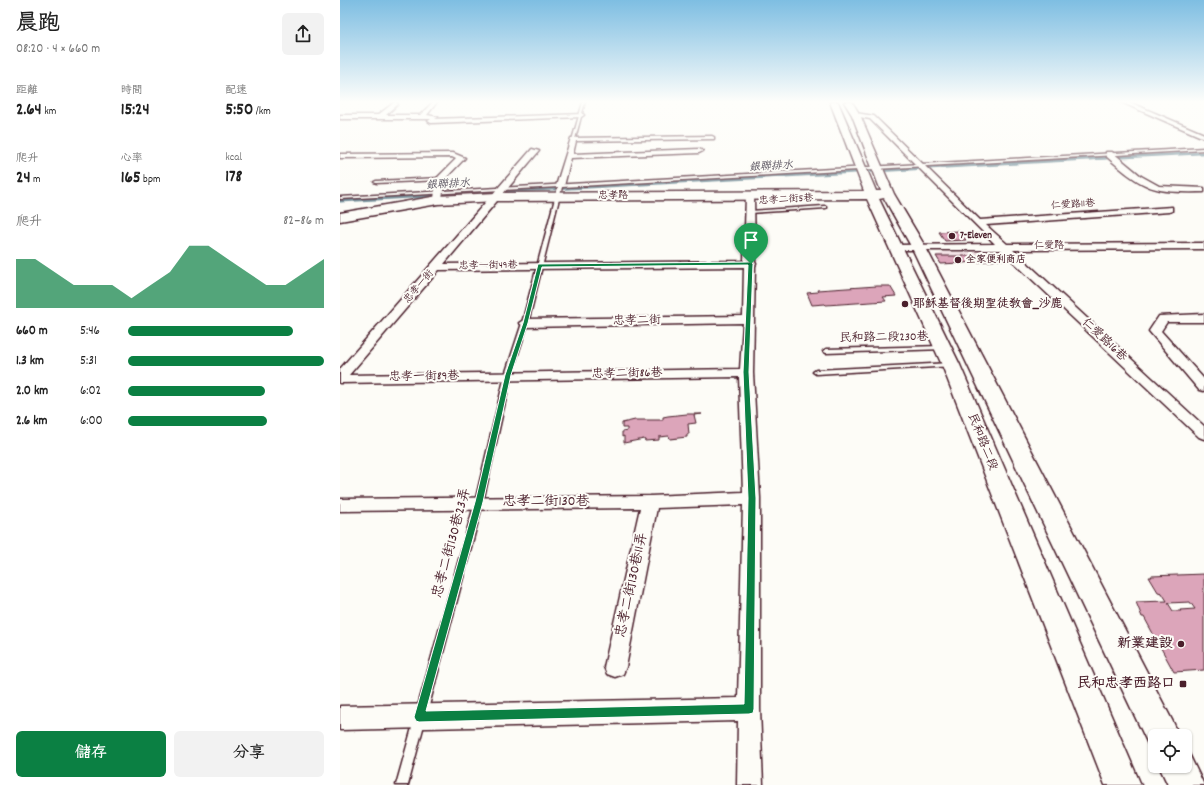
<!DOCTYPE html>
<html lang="zh-TW">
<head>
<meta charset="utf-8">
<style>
  :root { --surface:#fff; --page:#f2f2f2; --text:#222; --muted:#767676; --accent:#0b8043 }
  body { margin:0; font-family:Dekko,"LXGW WenKai TC",sans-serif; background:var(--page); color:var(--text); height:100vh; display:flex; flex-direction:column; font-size:15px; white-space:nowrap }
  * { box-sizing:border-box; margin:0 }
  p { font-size:13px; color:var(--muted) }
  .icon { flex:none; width:22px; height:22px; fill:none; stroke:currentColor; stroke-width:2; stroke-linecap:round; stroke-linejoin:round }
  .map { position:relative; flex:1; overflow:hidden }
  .drawer { display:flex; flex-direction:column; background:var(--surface); width:340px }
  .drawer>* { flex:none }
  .fabs { position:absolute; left:808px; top:729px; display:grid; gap:8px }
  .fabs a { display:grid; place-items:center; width:44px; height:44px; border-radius:6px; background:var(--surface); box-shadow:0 1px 3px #0004; font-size:20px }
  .pin { position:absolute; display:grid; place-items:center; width:34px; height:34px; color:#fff; margin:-41px -17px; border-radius:50% 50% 50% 0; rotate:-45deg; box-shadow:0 0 4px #0007 }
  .pin .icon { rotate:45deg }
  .round { display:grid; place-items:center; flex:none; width:42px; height:42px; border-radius:6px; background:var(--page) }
  .overview { display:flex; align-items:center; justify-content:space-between; height:68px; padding:0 16px }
  h1 { font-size:22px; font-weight:700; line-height:30px }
  .metrics { display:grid; grid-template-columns:repeat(3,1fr); gap:6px; height:68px; padding:4px 16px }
  .metrics div { display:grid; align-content:center }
  .metrics b { font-size:17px; font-weight:700 }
  .metrics small { font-size:11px; font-weight:400 }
  .metrics p { font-size:11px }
  .chart { height:112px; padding:8px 16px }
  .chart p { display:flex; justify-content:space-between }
  .chart svg { width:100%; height:72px; margin-top:4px; fill:var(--accent); opacity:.7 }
  .action { display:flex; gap:8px; margin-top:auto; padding:8px 16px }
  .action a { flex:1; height:46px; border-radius:6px; background:var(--accent); color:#fff; font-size:16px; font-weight:700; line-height:46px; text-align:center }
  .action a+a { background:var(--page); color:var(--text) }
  ul { padding:0 16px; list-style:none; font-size:13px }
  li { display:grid; grid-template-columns:64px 48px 1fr; align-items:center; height:30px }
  li i { height:10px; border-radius:5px; background:var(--accent) }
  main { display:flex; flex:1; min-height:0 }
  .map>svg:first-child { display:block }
</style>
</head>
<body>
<main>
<section class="drawer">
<div class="overview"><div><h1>晨跑</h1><p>08:20 · 4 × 660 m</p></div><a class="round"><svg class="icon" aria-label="share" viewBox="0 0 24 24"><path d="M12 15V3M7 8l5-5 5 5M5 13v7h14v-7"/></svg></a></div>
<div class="metrics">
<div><p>距離</p><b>2.64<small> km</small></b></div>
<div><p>時間</p><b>15:24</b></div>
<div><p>配速</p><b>5:50<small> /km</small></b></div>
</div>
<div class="metrics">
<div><p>爬升</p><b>24<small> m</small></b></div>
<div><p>心率</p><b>165<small> bpm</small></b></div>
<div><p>kcal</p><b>178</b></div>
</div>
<div class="chart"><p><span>爬升</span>82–86 m</p>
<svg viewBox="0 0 160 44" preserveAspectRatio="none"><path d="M0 44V14L10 14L20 22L30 30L40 30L50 30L60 38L70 30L80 22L90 6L100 6L110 14L120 22L130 30L140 30L150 22L160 14V44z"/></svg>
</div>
<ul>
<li><b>660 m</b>5:46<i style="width:84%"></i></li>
<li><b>1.3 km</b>5:31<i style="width:100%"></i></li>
<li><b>2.0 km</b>6:02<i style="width:70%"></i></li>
<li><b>2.6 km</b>6:00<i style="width:71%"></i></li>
</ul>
<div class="action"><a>儲存</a><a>分享</a></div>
</section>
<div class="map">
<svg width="864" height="785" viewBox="0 0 864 785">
  <rect width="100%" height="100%" fill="#fdfcf7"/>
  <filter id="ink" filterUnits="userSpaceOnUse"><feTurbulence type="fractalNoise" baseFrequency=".025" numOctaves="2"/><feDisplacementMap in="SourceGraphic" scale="8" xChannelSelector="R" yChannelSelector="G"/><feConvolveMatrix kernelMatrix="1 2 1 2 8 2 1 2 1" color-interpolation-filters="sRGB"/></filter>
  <g filter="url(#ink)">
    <!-- built -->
    <path fill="#f3e2e5" d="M 661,251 L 670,259 L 601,264 L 596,255 L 605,252 Z"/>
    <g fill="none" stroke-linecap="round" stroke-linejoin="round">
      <!-- stream-far1 -->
      <path stroke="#6a8894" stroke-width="2.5" d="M 748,159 L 864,153"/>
      <!-- stream -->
      <path stroke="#6a8894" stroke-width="3" d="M 0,201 L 766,158"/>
    </g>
    <!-- building -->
    <g fill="#dca5ba" stroke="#4a1f2b" fill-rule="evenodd">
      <path d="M 619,231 L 626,240 L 605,241 L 599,232 Z"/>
      <path d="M 666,255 L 670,259 L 639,262 L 635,256 Z"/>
      <path d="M 596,256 L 635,256 L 639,262 L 601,264 Z"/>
      <path d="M 537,286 L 550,286 L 556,296 L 543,297 L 546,301 L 486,305 L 485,304 L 472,305 L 467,293 L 478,292 L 477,290 Z"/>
      <path d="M 362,414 L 354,415 L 356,423 L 348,424 L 349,434 L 347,434 L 347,437 L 330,439 L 329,436 L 319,437 L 319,440 L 305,441 L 304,439 L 284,443 L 284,436 L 282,437 L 282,432 L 287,431 L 287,428 L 282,428 L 282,423 L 295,420 L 323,420 L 323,417 L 328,416 L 347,414 Z"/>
      <path d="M 864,574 L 864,670 L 834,672 L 804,617 L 802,617 L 796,602 L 827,601 L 822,593 L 818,592 L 809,577 L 812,577 L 811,576 ZM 850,602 L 855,609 L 840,610 L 841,611 L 833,611 L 828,603 Z"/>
    </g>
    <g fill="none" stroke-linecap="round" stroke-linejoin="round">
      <defs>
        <g id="lane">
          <path d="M 243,102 L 245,102 L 235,139 L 232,140 Z"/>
          <path d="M 864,148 L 864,150 L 222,187 L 188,323 L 171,375 L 143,502 L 68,785 L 56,785 L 135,502 L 165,375 L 182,323 L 218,187 L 0,199 L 0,197 Z"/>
          <path d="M 100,178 L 102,179 L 101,180 L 36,183 L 34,182 L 36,181 Z"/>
          <path d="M 484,206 L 486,206 L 486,208 L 410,213 L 408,212 L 410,211 Z"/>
          <path d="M 602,346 L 605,348 L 604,349 L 486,353 L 483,351 L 486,349 Z"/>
          <path d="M 611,363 L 613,364 L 614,365 L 613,366 L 476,374 L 473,372 L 476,370 Z"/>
        </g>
        <g id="street">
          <path d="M 55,102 L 58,104 L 57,105 L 46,115 L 80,115 L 93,102 L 97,102 L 87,115 L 98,117 L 95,119 L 0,119 L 0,115 L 38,115 Z"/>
          <path d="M 781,102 L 789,102 L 864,134 L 864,138 Z"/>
          <path d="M 516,113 L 534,116 L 640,220 L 832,207 L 832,211 L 829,212 L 646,225 L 667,244 L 864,243 L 864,249 L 673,250 L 864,426 L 864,439 L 859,437 L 661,250 L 551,250 L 550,248 L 551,246 L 555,245 L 655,244 L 530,119 L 514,116 L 514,114 Z"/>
          <path d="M 243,114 L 244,115 L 241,117 L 91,123 L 88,121 L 91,119 Z"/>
          <path d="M 372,136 L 374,137 L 374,139 L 236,141 L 233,154 L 359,149 L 363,151 L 359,153 L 231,158 L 224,186 L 220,188 L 216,186 L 231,138 Z"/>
          <path d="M 192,149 L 199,151 L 104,264 L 404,261 L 406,195 L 410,192 L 414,195 L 415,262 L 416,264 L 415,266 L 413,373 L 420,498 L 420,709 L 423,785 L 397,785 L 398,721 L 0,730 L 0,706 L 398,698 L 403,505 L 317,508 L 286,667 L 283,674 L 275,677 L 267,674 L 264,667 L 300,508 L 0,511 L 0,499 L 310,496 L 403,492 L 399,377 L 0,383 L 0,369 ZM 404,267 L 403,316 L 185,319 L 179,323 L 185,327 L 403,323 L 400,369 L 9,375 L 99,270 Z"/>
          <path d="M 766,152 L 772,152 L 801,176 L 819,186 L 864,188 L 864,192 C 812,193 805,190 766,156 Z"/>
          <path d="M 113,153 L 125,158 L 104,180 L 102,200 L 98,203 L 94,200 L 96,179 L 116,159 L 112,157 L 0,158 L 0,154 Z"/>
          <path d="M 864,314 L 864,322 L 827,322 L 821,331 L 864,379 L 864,391 L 859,390 L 809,331 L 819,316 Z"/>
        </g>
        <g id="secondary">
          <path d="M 490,102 L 498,102 L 536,191 L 541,191 L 512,115 L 504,102 L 512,102 L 520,115 L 554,194 L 586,248 L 834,724 L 839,736 L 815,736 L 815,750 L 810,748 L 572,248 L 544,198 L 539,199 L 620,365 L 801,785 L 765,785 L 602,365 L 527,199 L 157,201 L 98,204 L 0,221 L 0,213 L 98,196 L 157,193 L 524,191 Z"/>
          <path d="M 845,752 L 849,754 L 864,785 L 828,785 L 819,766 L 845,766 Z"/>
        </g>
      </defs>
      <!-- lane casing -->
      <use href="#lane" stroke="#4a1f2b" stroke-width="3"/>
      <!-- street casing -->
      <use href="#street" stroke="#4a1f2b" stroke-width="3"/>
      <!-- secondary casing -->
      <use href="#secondary" stroke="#4a1f2b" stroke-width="3"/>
      <!-- lane -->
      <use href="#lane" fill="#fdfcf7" fill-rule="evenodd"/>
      <!-- street -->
      <use href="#street" fill="#fdfcf7" fill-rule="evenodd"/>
      <!-- secondary -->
      <use href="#secondary" fill="#fdfcf7" fill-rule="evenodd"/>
    </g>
  </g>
  <!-- sky -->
  <linearGradient id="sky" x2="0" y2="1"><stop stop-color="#7ebee2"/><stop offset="0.48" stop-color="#fefefb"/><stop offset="1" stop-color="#fefefb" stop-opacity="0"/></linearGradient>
  <rect width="864" height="212" fill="url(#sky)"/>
  <!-- route -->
  <path fill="#0b8043" stroke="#fff" fill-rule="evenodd" d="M 411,262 L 413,264 L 409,372 L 416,498 L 414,709 L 413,713 L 409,714 L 79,722 L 76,721 L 74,717 L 135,502 L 165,375 L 183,323 L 198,264 ZM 408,265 L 403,372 L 408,498 L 404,704 L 86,711 L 143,502 L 171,375 L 188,323 L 202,267 Z"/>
  <!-- markers -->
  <g fill="#4a1f2b" stroke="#fdfcf7" stroke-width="1.5">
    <circle cx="612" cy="236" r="4"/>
    <circle cx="618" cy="260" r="4"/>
    <circle cx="565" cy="304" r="4"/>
    <circle cx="841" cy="644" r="4"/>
    <rect x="839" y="680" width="8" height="8" rx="2"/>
  </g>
  <g text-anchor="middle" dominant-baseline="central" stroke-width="4" stroke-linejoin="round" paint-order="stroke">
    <!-- far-street labels -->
    <g font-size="10" fill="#4a1f2b" stroke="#fdfcf7">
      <text x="273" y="196">忠孝路</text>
      <text transform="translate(446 200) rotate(-3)">忠孝二街5巷</text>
      <text transform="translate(733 205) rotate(-4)">仁愛路11巷</text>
      <text x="709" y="246">仁愛路</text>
      <text transform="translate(148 266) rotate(-1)">忠孝一街49巷</text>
      <text transform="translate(79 287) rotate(-49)">忠孝一街</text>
    </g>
    <!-- far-poi labels -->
    <g font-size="10" font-weight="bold" fill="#4a1f2b" stroke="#fdfcf7" text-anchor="start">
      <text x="620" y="236">7-Eleven</text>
      <text x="626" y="260">全家便利商店</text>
    </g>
    <!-- far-water labels -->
    <g font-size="11" font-style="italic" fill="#5a5460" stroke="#fdfcf7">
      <text transform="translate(431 167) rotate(-3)">銀聯排水</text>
      <text transform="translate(108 185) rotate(-3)">銀聯排水</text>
    </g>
    <!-- poi labels -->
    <g font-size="12" font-weight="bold" fill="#4a1f2b" stroke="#fdfcf7" text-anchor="start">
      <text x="573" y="304">耶穌基督後期聖徒教會_沙鹿</text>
    </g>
    <!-- street labels -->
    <g font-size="12" fill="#4a1f2b" stroke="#fdfcf7">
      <text transform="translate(297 321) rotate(-1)">忠孝二街</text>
      <text transform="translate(544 338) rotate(-1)">民和路二段230巷</text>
      <text transform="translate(764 340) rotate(43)">仁愛路16巷</text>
      <text transform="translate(287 374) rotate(-1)">忠孝二街86巷</text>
      <text transform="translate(84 377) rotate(-1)">忠孝一街89巷</text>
      <text transform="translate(642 442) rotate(68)">民和路二段</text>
    </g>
    <!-- near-street labels -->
    <g font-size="14" fill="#4a1f2b" stroke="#fdfcf7">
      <text x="206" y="502">忠孝二街130巷</text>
      <text transform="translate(112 543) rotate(-75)">忠孝二街130巷23弄</text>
      <text transform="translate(292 585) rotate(-78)">忠孝二街130巷11弄</text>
    </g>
    <!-- near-poi labels -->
    <g font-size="14" font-weight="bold" fill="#4a1f2b" stroke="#fdfcf7" text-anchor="end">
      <text x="833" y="644">新業建設</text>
      <text x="835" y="684">民和忠孝西路口</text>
    </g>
  </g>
</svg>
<div class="fabs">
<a><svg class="icon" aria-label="locate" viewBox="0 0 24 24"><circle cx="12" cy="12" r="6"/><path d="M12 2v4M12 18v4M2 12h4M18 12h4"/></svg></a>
</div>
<div class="pin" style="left:411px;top:264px;background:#1e9e55"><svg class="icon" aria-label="arrive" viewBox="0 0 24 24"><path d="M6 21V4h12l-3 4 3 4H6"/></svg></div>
</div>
</main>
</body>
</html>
